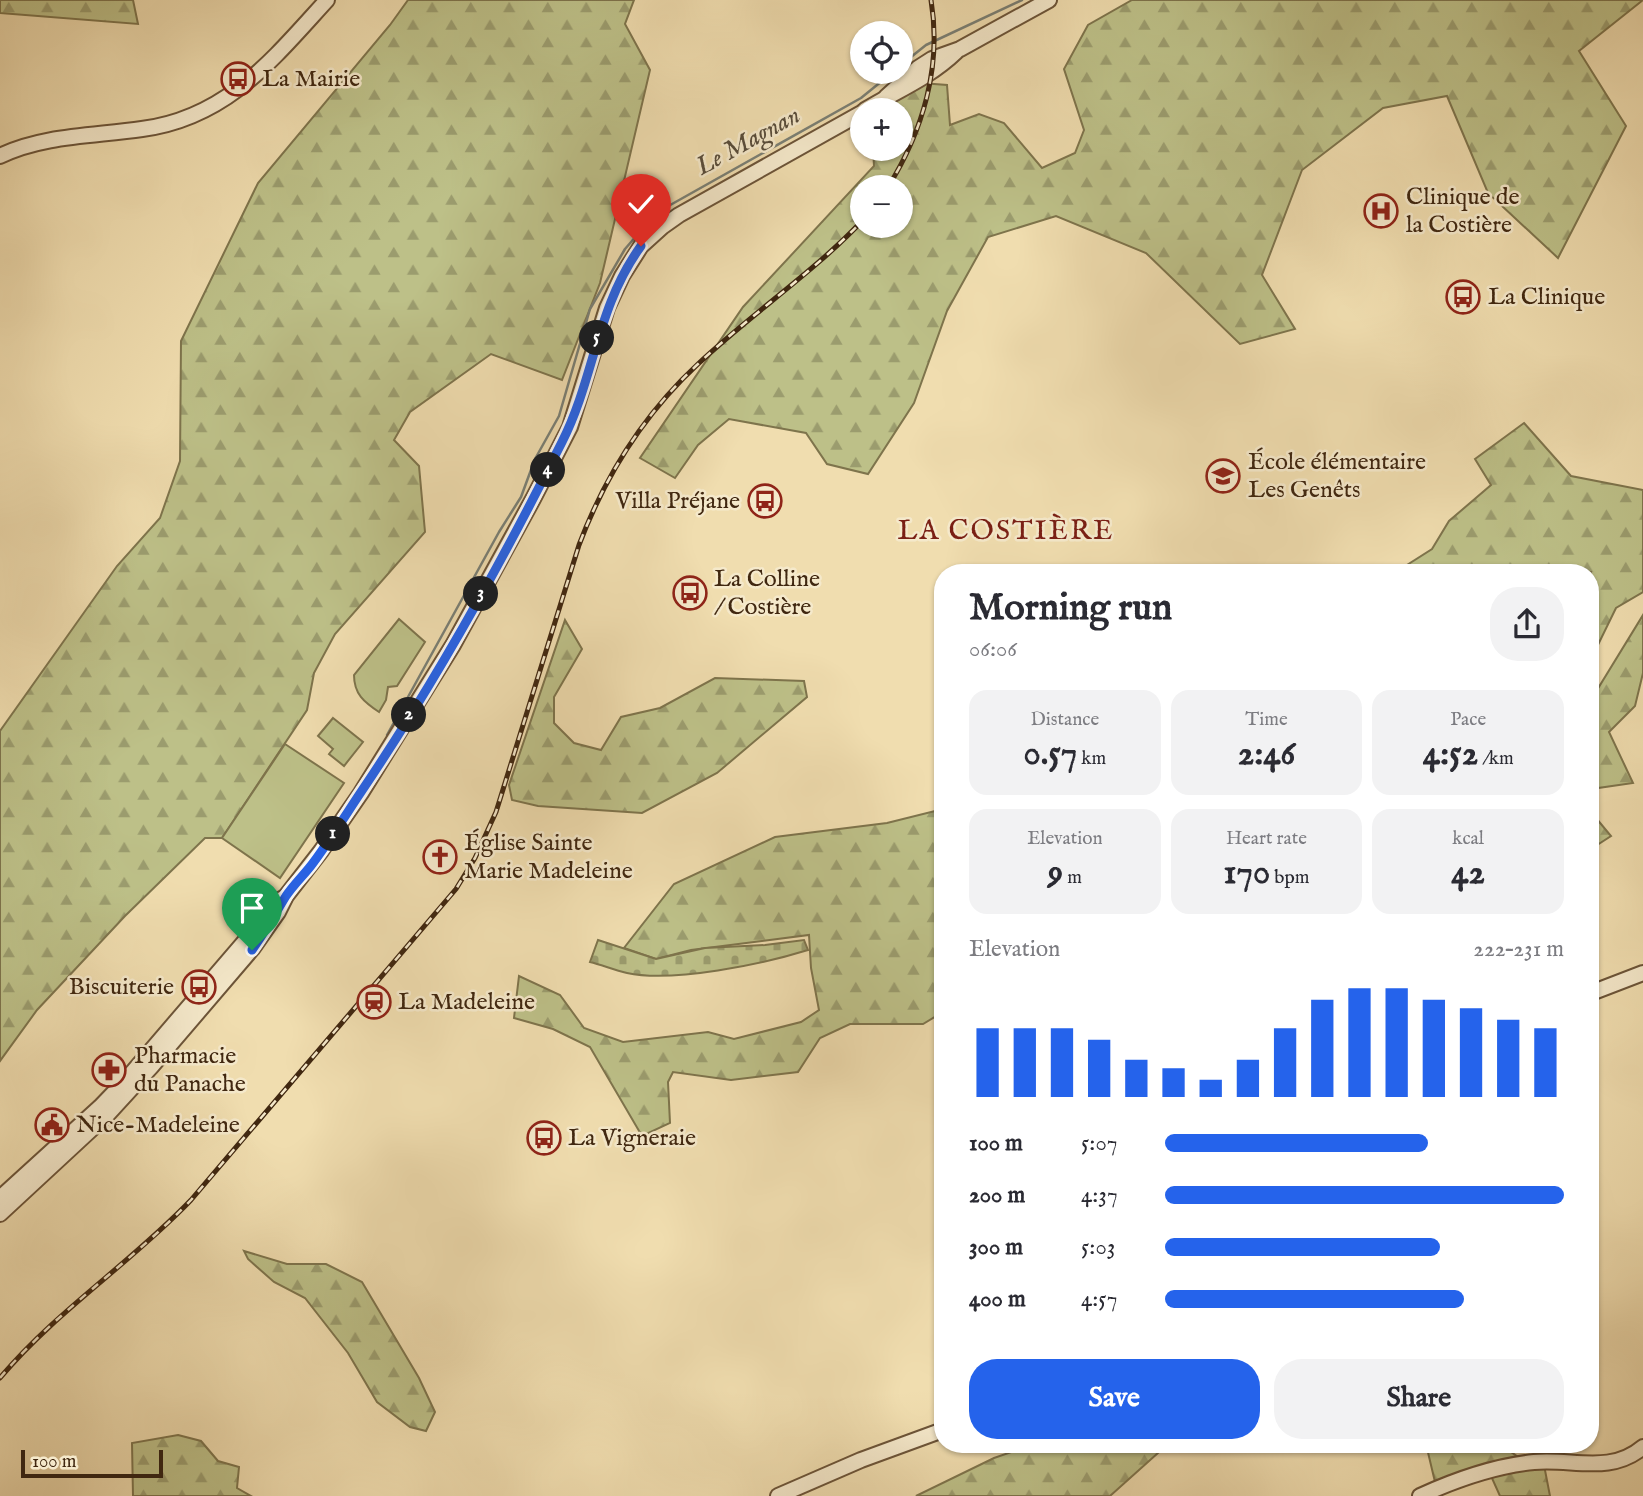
<!DOCTYPE html>
<html lang="en">
<head>
<meta charset="utf-8">
<style>
  :root { --surface:#fff; --page:#f2f2f3; --text:#2b2b33; --muted:#7c7c81; --accent:#2563eb }
  body { margin:0; font-family:"IM FELL English",serif; background:var(--page); color:var(--text); height:100vh; display:flex; flex-direction:column; font-size:26px; white-space:nowrap }
  * { box-sizing:border-box; margin:0 }
  p { font-size:23px; color:var(--muted) }
  .icon { flex:none; width:38px; height:38px; fill:none; stroke:currentColor; stroke-width:2; stroke-linecap:round; stroke-linejoin:round }
  .map { position:relative; flex:1; overflow:hidden }
  .side { position:absolute; left:934px; top:564px; width:665px; height:889px; display:flex; flex-direction:column; background:var(--surface); border-radius:28px; box-shadow:0 2px 5px #0004 }
  .side>* { flex:none }
  .tools { position:absolute; left:850px; top:21px; display:grid; gap:14px }
  .tools a { display:grid; place-items:center; width:63px; height:63px; border-radius:50%; background:var(--surface); box-shadow:0 2px 5px #0004; font-size:35px }
  .scale { position:absolute; left:21px; bottom:18px; width:142px; box-sizing:border-box; padding-left:7px; border:4px solid #402710; border-top:0; font-size:19px; line-height:24px; white-space:nowrap; color:#402710; -webkit-text-stroke:5px #f5e9cb; paint-order:stroke }
  .pin { position:absolute; display:grid; place-items:center; width:60px; height:60px; color:#fff; margin:-72px -30px; border-radius:50% 50% 50% 0; rotate:-45deg; box-shadow:0 0 7px #0007 }
  .pin .icon { rotate:45deg }
  .km { position:absolute; width:35px; height:35px; margin:-18px; border-radius:50%; background:#222; color:#fff; font-size:19px; line-height:35px; text-align:center }
  .round { display:grid; place-items:center; flex:none; width:74px; height:74px; border-radius:28px; background:var(--page) }
  .head { display:flex; align-items:center; justify-content:space-between; height:119px; padding:0 35px }
  h1 { font-size:38px; font-weight:700; line-height:52px }
  .figures { display:grid; grid-template-columns:repeat(3,1fr); gap:10px; height:119px; padding:7px 35px }
  .figures div { display:grid; align-content:center; border-radius:18px; background:var(--page); text-align:center }
  .figures b { font-size:35px; font-weight:700 }
  .figures small { font-size:19px; font-weight:400 }
  .figures p { font-size:19px }
  .chart { height:196px; padding:14px 35px }
  .chart p { display:flex; justify-content:space-between }
  .chart svg { width:100%; height:126px; margin-top:7px; stroke:var(--accent); stroke-width:6 }
  .primary-button { display:flex; gap:14px; margin-top:auto; padding:14px 35px }
  .primary-button a { flex:1; height:80px; border-radius:28px; background:var(--accent); color:#fff; font-size:28px; font-weight:700; line-height:80px; text-align:center }
  .primary-button a+a { background:var(--page); color:var(--text) }
  ul { padding:0 35px; list-style:none; font-size:23px }
  li { display:grid; grid-template-columns:112px 84px 1fr; align-items:center; height:52px }
  li i { height:18px; border-radius:9px; background:var(--accent) }
  .map>svg:first-child { display:block }
</style>
</head>
<body>
<div class="map">
<svg width="1643" height="1496" viewBox="0 0 1643 1496">
  <defs>
    <pattern id="forest-firs" width="22" height="20" patternUnits="userSpaceOnUse" patternTransform="scale(1.75)"><rect width="22" height="20" fill="#bdc088"/><path d="M5 1l3.5 6h-7zM16 11l3.5 6h-7z" fill="#9b9c6e"/></pattern>
    <pattern id="cemetery-stones" width="16" height="16" patternUnits="userSpaceOnUse" patternTransform="scale(1.75)"><rect width="16" height="16" fill="#bdc088"/><path d="M2 7V4a2 2 0 0 1 4 0v3zM10 15v-3a2 2 0 0 1 4 0v3z" fill="#9b9c6e"/></pattern>
  </defs>
  <rect width="100%" height="100%" fill="#f0ddaf"/>
  <filter id="stains"><feTurbulence type="fractalNoise" baseFrequency=".00286" numOctaves="4"/><feColorMatrix values="0 0 0 0 .2 0 0 0 0 .09 0 0 0 0 .02 0 0 0 .5 -.17"/></filter>
  <radialGradient id="worn" r=".72"><stop offset=".6" stop-color="#630" stop-opacity="0"/><stop offset="1" stop-color="#630" stop-opacity=".3"/></radialGradient>
  <!-- forest -->
  <g fill="url(#forest-firs)" stroke="#7e744c" stroke-width="2" fill-rule="evenodd">
    <path d="M 0,0 L 133,0 L 138,24 L 0,13 Z"/>
    <path d="M 408,0 L 634,0 L 625,24 L 650,70 L 600,283 L 562,380 L 491,354 L 410,412 L 394,440 L 419,466 L 425,532 L 335,634 L 314,673 L 307,710 L 222,838 L 205,838 L 125,916 L 37,1010 L 0,1061 L 0,731 L 117,566 L 160,518 L 180,461 L 181,341 L 258,183 L 390,25 Z"/>
    <path d="M 1132,0 L 1643,0 L 1579,51 L 1626,126 L 1558,258 L 1488,193 L 1447,96 L 1383,108 L 1302,170 L 1262,275 L 1295,329 L 1240,344 L 1146,253 L 1056,216 L 988,237 L 947,311 L 914,403 L 868,474 L 827,464 L 806,433 L 729,419 L 698,445 L 675,478 L 640,458 L 743,307 L 874,166 L 873,149 L 901,149 L 901,110 L 883,110 L 921,83 L 947,85 L 950,125 L 979,114 L 1004,123 L 1042,168 L 1075,153 L 1084,130 L 1064,69 L 1088,25 ZM 863,187 L 901,187 L 901,226 L 863,226 Z"/>
    <path d="M 1524,423 L 1571,476 L 1643,490 L 1643,592 L 1616,608 L 1594,653 L 1591,653 L 1591,572 L 1396,572 L 1432,549 L 1449,521 L 1491,485 L 1475,459 Z"/>
    <path d="M 1643,615 L 1643,673 L 1635,706 L 1609,732 L 1633,783 L 1591,789 L 1591,695 L 1597,690 Z"/>
    <path d="M 565,620 L 582,649 L 554,697 L 554,723 L 574,743 L 601,750 L 621,717 L 660,708 L 715,678 L 804,681 L 807,697 L 717,773 L 642,813 L 538,806 L 512,800 L 509,785 Z"/>
    <path d="M 943,809 L 943,1012 L 923,1024 L 850,1024 L 820,1038 L 798,1072 L 731,1080 L 673,1072 L 668,1082 L 670,1123 L 642,1136 L 590,1047 L 553,1029 L 514,1018 L 519,976 L 560,995 L 584,1028 L 623,1042 L 708,1032 L 734,1039 L 801,1022 L 819,1010 L 811,968 L 809,935 L 691,950 L 656,959 L 624,948 L 674,884 L 775,837 L 887,823 Z"/>
    <path d="M 1591,812 L 1611,836 L 1591,849 Z"/>
    <path d="M 244,1251 L 287,1264 L 326,1264 L 362,1282 L 419,1378 L 435,1412 L 426,1431 L 410,1427 L 377,1402 L 348,1353 L 305,1298 L 274,1282 L 248,1259 Z"/>
    <path d="M 178,1435 L 201,1441 L 218,1461 L 239,1467 L 237,1488 L 251,1496 L 133,1496 L 132,1443 Z"/>
    <path d="M 1035,1444 L 1168,1444 L 1110,1496 L 916,1496 L 994,1458 Z"/>
    <path d="M 1426,1444 L 1500,1444 L 1529,1465 L 1544,1465 L 1550,1496 L 1500,1496 L 1487,1467 L 1435,1482 Z"/>
  </g>
  <!-- cemetery -->
  <path fill="url(#cemetery-stones)" stroke="#7e744c" stroke-width="2" d="M 598,940 L 656,959 L 705,948 L 765,945 L 804,940 L 808,950 C 763,964 673,983 627,973 C 614,970 602,965 590,962 Z"/>
  <!-- green -->
  <g fill="#bdc088" stroke="#7e744c" stroke-width="2">
    <path d="M 399,619 L 425,642 L 397,686 L 388,687 L 386,700 L 379,712 C 364,702 354,694 354,675 Z"/>
    <path d="M 333,718 L 363,742 L 344,766 L 329,754 L 333,749 L 318,736 Z"/>
    <path d="M 285,744 L 344,783 L 280,878 L 222,838 Z"/>
  </g>
  <g fill="none" stroke-linecap="round" stroke-linejoin="round">
    <!-- stream -->
    <g stroke="#7a7f74" stroke-width="2.5">
      <path d="M 901,65 L 926,45 L 1022,0"/>
      <path d="M 387,735 L 499,532 L 521,497 L 535,459 L 559,416 L 590,309 L 625,249 L 656,213 L 861,98 L 893,72"/>
    </g>
    <defs>
      <g id="minor">
        <path d="M 886,97 L 918,68 L 932,59 L 960,49 L 1049,0"/>
        <path d="M 865,110 C 896,91 929,78 956,52"/>
        <path d="M 0,156 C 43,135 95,136 142,129 C 227,118 273,59 327,0"/>
        <path d="M 1591,993 L 1643,973"/>
        <path d="M 0,1198 L 100,1107 L 124,1082 L 245,941 L 269,906 L 285,897"/>
        <path d="M 0,1214 L 109,1113 L 152,1066 L 252,949 L 278,912 L 286,896 L 321,851 L 361,793 L 453,645 L 533,499 L 570,427 L 607,308 L 622,276 L 641,246 L 662,227 L 679,215 L 863,112"/>
        <path d="M 778,1496 L 861,1460 L 943,1430"/>
        <path d="M 1420,1496 C 1455,1480 1494,1466 1534,1462 C 1572,1458 1610,1475 1643,1447"/>
      </g>
    </defs>
    <!-- minor casing -->
    <use href="#minor" stroke="#6c5438" stroke-width="18"/>
    <!-- minor -->
    <use href="#minor" stroke="#f5e9cb" stroke-width="14"/>
    <defs>
      <g id="rail">
        <path d="M 888,187 C 923,131 942,66 931,0"/>
        <path d="M 0,1378 C 56,1311 131,1263 191,1200 L 456,889 L 475,858 L 496,812 L 579,545 C 605,476 644,414 698,364 C 751,314 813,273 863,220"/>
      </g>
    </defs>
    <!-- rail casing -->
    <use href="#rail" stroke="#402710" stroke-width="5"/>
    <!-- rail -->
    <use href="#rail" stroke="#f5e9cb" stroke-width="2.5" stroke-dasharray="8" stroke-linecap="butt"/>
  </g>
  <g fill="none" stroke-linecap="round" stroke-linejoin="round">
    <defs>
      <path id="route" d="M 252,950 C 265,932 275,914 286,896 C 294,884 305,874 313,863 C 330,840 345,816 361,792 C 436,681 502,562 562,442 C 595,377 596,308 641,246"/>
    </defs>
    <!-- route casing -->
    <use href="#route" stroke="#fff" stroke-width="14"/>
    <!-- route -->
    <use href="#route" stroke="#2563eb" stroke-width="9"/>
  </g>
  <!-- icons -->
  <defs>
    <symbol id="bus-ring" viewBox="-11 -11 22 22"><circle r="9.5" fill="#f5e9cb" stroke="#8f2418" stroke-width="1.5"/><path d="M-5-6H5V4H4V6H2V4H-2V6H-4V4H-5ZM-3.5-4V0h7V-4ZM-3.5 1.2v1.5H-2V1.2ZM2 1.2v1.5H3.5V1.2Z" fill="#8f2418"/></symbol>
    <symbol id="hospital-ring" viewBox="-11 -11 22 22"><circle r="9.5" fill="#f5e9cb" stroke="#8f2418" stroke-width="1.5"/><path d="M-5-5h3v3.5h4V-5h3V5h-3V1.5h-4V5h-3Z" fill="#8f2418"/></symbol>
    <symbol id="school-ring" viewBox="-11 -11 22 22"><circle r="9.5" fill="#f5e9cb" stroke="#8f2418" stroke-width="1.5"/><path d="M0-5L7-2L0 1L-7-2ZM-4 1L0 2.5L4 1V4Q0 6-4 4Z" fill="#8f2418"/></symbol>
    <symbol id="church-ring" viewBox="-11 -11 22 22"><circle r="9.5" fill="#f5e9cb" stroke="#8f2418" stroke-width="1.5"/><path d="M-1.2-6h2.4v3.5h3.3v2.4h-3.3V6h-2.4V-.1h-3.3v-2.4h3.3Z" fill="#8f2418"/></symbol>
    <symbol id="station-ring" viewBox="-11 -11 22 22"><circle r="9.5" fill="#f5e9cb" stroke="#8f2418" stroke-width="1.5"/><path d="M-3-6H3Q5-6 5-4V2Q5 4 3 4L4.5 6H3L1.5 4h-3L-3 6H-4.5L-3 4Q-5 4-5 2V-4Q-5-6-3-6ZM-3.5-4v3h7v-3ZM-3.5 1v1.5H-2V1ZM2 1v1.5H3.5V1Z" fill="#8f2418"/></symbol>
    <symbol id="pharmacy-ring" viewBox="-11 -11 22 22"><circle r="9.5" fill="#f5e9cb" stroke="#8f2418" stroke-width="1.5"/><path d="M-2-6h4v4h4v4h-4v4h-4v-4h-4v-4h4Z" fill="#8f2418"/></symbol>
    <symbol id="civic-ring" viewBox="-11 -11 22 22"><circle r="9.5" fill="#f5e9cb" stroke="#8f2418" stroke-width="1.5"/><path d="M-.6-6.5H3V-4.5H.6V-3L4-1V1h2V6H-6V1h2V-1L-.6-3ZM-1.2 2.5V6h2.4V2.5Z" fill="#8f2418"/></symbol>
  </defs>
  <g fill-rule="evenodd">
    <use href="#bus-ring" x="219" y="60" width="38" height="38"/>
    <use href="#hospital-ring" x="1362" y="192" width="38" height="38"/>
    <use href="#bus-ring" x="1444" y="278" width="38" height="38"/>
    <use href="#school-ring" x="1204" y="457" width="38" height="38"/>
    <use href="#bus-ring" x="746" y="482" width="38" height="38"/>
    <use href="#bus-ring" x="671" y="574" width="38" height="38"/>
    <use href="#church-ring" x="421" y="838" width="38" height="38"/>
    <use href="#bus-ring" x="180" y="968" width="38" height="38"/>
    <use href="#station-ring" x="355" y="983" width="38" height="38"/>
    <use href="#pharmacy-ring" x="90" y="1051" width="38" height="38"/>
    <use href="#civic-ring" x="33" y="1106" width="38" height="38"/>
    <use href="#bus-ring" x="525" y="1119" width="38" height="38"/>
  </g>
  <g text-anchor="middle" dominant-baseline="central" stroke-width="5" stroke-linejoin="round" paint-order="stroke">
    <!-- poi labels -->
    <g font-size="24" fill="#402710" stroke="#f5e9cb" text-anchor="start">
      <text x="262" y="79">La Mairie</text>
      <text x="1406" y="197">Clinique de<tspan x="1406" dy="28">la Costière</tspan></text>
      <text x="1488" y="297">La Clinique</text>
      <text x="1248" y="462">École élémentaire<tspan x="1248" dy="28">Les Genêts</tspan></text>
      <text x="740" y="501" text-anchor="end">Villa Préjane</text>
      <text x="714" y="579">La Colline<tspan x="714" dy="28">/ Costière</tspan></text>
      <text x="464" y="843">Église Sainte<tspan x="464" dy="28">Marie Madeleine</tspan></text>
      <text x="174" y="987" text-anchor="end">Biscuiterie</text>
      <text x="398" y="1002">La Madeleine</text>
      <text x="134" y="1056">Pharmacie<tspan x="134" dy="28">du Panache</tspan></text>
      <text x="76" y="1125">Nice-Madeleine</text>
      <text x="568" y="1138">La Vigneraie</text>
    </g>
    <!-- water labels -->
    <g font-size="26" font-style="italic" fill="#584c3a" stroke="#f5e9cb">
      <text transform="translate(748 141) rotate(-29)">Le Magnan</text>
    </g>
    <!-- quarter labels -->
    <g font-size="28" letter-spacing="2" fill="#7a1f14" stroke="#f5e9cb">
      <text x="1006" y="531">LA COSTIÈRE</text>
    </g>
  </g>
  <rect width="100%" height="100%" filter="url(#stains)"/>
  <rect width="100%" height="100%" fill="url(#worn)"/>
</svg>
<div class="tools">
<a><svg class="icon" aria-label="locate" viewBox="0 0 24 24"><circle cx="12" cy="12" r="6"/><path d="M12 2v4M12 18v4M2 12h4M18 12h4"/></svg></a>
<a>+</a>
<a>−</a>
</div>
<div class="scale">100 m</div>
<div class="pin" style="left:252px;top:950px;background:#1e9e55"><svg class="icon" aria-label="arrive" viewBox="0 0 24 24"><path d="M6 21V4h12l-3 4 3 4H6"/></svg></div>
<div class="pin" style="left:641px;top:246px;background:#d93025"><svg class="icon" aria-label="check" viewBox="0 0 24 24"><path d="M5 12l5 5 9-10"/></svg></div>
<b class="km" style="left:333px;top:834px">1</b>
<b class="km" style="left:409px;top:715px">2</b>
<b class="km" style="left:481px;top:594px">3</b>
<b class="km" style="left:548px;top:470px">4</b>
<b class="km" style="left:597px;top:338px">5</b>
<section class="side">
<div class="head"><div><h1>Morning run</h1><p>06:06</p></div><a class="round"><svg class="icon" aria-label="share" viewBox="0 0 24 24"><path d="M12 15V3M7 8l5-5 5 5M5 13v7h14v-7"/></svg></a></div>
<div class="figures">
<div><p>Distance</p><b>0.57<small> km</small></b></div>
<div><p>Time</p><b>2:46</b></div>
<div><p>Pace</p><b>4:52<small> /km</small></b></div>
</div>
<div class="figures">
<div><p>Elevation</p><b>9<small> m</small></b></div>
<div><p>Heart rate</p><b>170<small> bpm</small></b></div>
<div><p>kcal</p><b>42</b></div>
</div>
<div class="chart"><p><span>Elevation</span>222–231 m</p>
<svg viewBox="0 0 160 44" preserveAspectRatio="none"><path d="M5 44V20M15 44V20M25 44V20M35 44V24M45 44V31M55 44V34M65 44V38M75 44V31M85 44V20M95 44V10M105 44V6M115 44V6M125 44V10M135 44V13M145 44V17M155 44V20"/></svg>
</div>
<ul>
<li><b>100 m</b>5:07<i style="width:66%"></i></li>
<li><b>200 m</b>4:37<i style="width:100%"></i></li>
<li><b>300 m</b>5:03<i style="width:69%"></i></li>
<li><b>400 m</b>4:57<i style="width:75%"></i></li>
</ul>
<div class="primary-button"><a>Save</a><a>Share</a></div>
</section>
</div>
</body>
</html>
